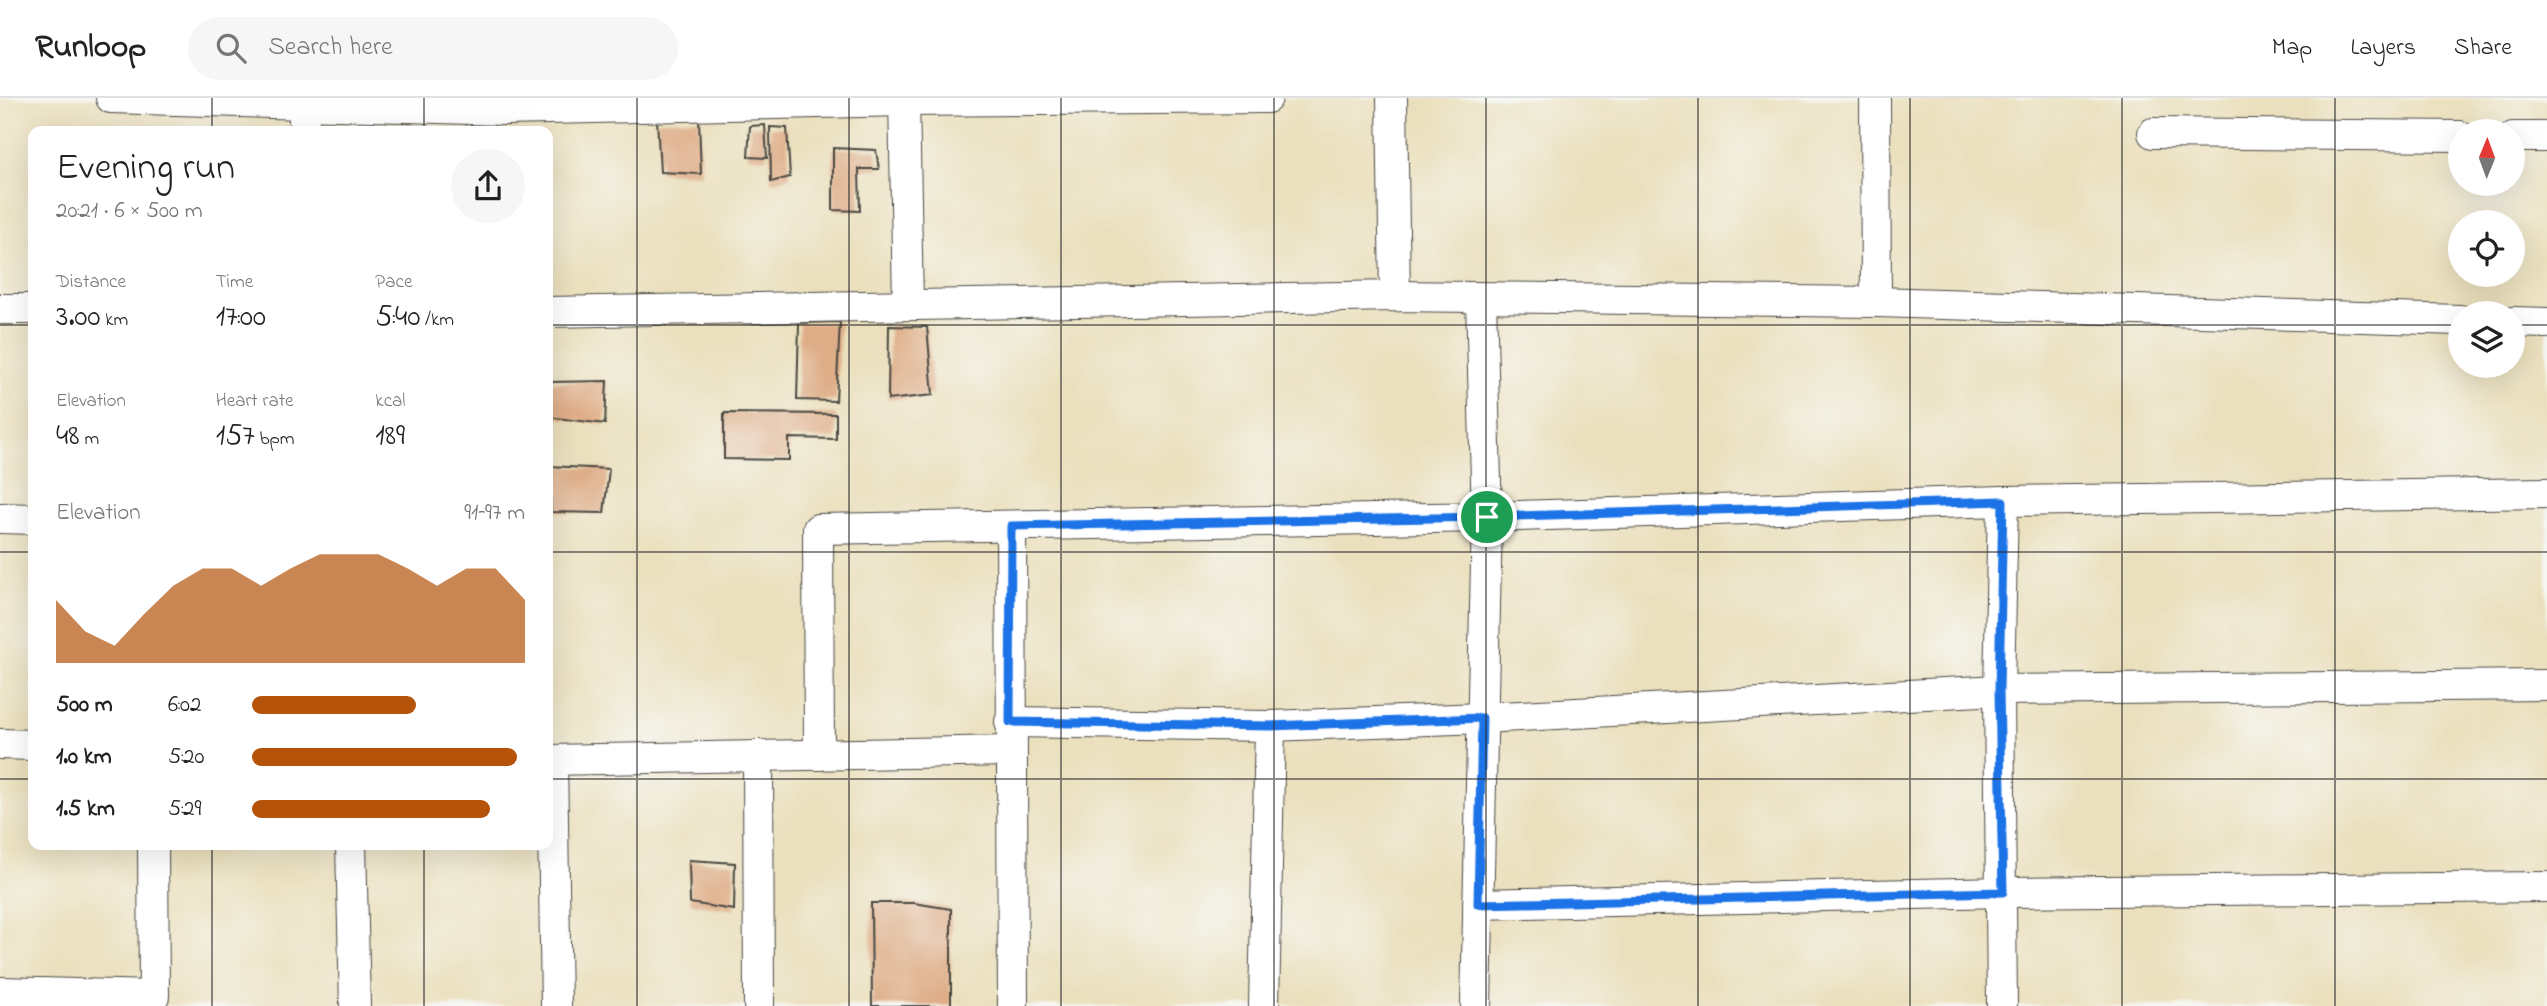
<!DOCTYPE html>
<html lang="en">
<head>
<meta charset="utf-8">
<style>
  :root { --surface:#fff; --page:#f6f6f6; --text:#222; --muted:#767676; --line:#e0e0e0; --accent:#b45309 }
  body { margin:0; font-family:"Indie Flower",sans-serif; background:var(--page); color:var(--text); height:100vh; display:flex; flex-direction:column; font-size:26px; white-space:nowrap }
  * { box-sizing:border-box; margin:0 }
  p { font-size:23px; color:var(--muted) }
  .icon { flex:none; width:38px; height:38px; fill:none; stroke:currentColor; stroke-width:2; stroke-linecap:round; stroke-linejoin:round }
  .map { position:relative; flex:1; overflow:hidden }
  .sheet { position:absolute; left:28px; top:28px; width:525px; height:724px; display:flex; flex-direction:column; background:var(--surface); border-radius:14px; box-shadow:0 7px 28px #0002 }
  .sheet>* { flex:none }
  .needle { width:46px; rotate:1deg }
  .fabs { position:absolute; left:2448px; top:21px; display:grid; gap:14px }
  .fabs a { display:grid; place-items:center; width:77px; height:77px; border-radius:50%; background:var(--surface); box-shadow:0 7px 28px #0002; font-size:35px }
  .pin { position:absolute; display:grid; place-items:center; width:60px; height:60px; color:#fff; margin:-30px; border:4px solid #fff; border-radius:50%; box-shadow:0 2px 7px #0007 }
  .round { display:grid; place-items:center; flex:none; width:74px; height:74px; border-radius:37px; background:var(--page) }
  .head { display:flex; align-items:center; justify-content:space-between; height:119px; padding:0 28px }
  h1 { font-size:38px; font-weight:600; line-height:52px }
  .metrics { display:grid; grid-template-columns:repeat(3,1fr); gap:10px; height:119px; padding:7px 28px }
  .metrics div { display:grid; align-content:center }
  .metrics b { font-size:30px; font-weight:600 }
  .metrics small { font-size:19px; font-weight:400 }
  .metrics p { font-size:19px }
  .chart { height:196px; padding:14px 28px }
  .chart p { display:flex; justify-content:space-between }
  .chart svg { width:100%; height:126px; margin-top:7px; fill:var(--accent); opacity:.7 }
  ul { padding:0 28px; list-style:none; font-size:23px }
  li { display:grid; grid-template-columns:112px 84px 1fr; align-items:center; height:52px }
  li i { height:18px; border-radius:9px; background:var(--accent) }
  header { display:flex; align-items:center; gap:42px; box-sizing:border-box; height:98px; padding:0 35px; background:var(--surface); border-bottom:2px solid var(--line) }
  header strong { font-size:33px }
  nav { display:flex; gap:38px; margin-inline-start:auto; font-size:24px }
  .search { width:490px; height:63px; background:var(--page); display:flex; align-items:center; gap:18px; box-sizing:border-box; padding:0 24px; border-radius:38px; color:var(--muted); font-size:26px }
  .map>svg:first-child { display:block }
</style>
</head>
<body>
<header>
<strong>Runloop</strong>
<div class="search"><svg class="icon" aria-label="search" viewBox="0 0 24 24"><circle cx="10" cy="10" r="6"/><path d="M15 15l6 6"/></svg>Search here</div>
<nav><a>Map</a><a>Layers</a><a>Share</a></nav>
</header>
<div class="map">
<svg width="2547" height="908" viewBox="0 0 2547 908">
  <rect width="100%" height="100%" fill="#f6f6f2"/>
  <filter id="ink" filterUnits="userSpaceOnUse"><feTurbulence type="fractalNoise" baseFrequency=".0143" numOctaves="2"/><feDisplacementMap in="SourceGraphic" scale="14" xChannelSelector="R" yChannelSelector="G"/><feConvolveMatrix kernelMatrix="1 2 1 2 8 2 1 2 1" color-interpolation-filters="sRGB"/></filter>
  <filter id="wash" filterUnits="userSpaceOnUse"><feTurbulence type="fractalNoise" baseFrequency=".00686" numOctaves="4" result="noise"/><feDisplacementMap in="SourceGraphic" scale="28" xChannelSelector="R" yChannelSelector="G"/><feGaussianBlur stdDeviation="1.57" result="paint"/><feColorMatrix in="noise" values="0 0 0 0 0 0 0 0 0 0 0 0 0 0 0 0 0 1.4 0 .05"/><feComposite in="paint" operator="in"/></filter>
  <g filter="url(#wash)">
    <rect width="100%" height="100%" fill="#ebe0bd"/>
    <g id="blocks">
      <!-- building -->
      <g fill="#dfae88">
        <path d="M 699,21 L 701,76 L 660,74 L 657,22 Z"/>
        <path d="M 765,27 L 767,60 L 748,59 L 750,28 Z"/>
        <path d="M 770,29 L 787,30 L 790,79 L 771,84 Z"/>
        <path d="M 833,50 L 876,52 L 879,71 L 859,71 L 860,113 L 833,112 Z"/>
        <path d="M 840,224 L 836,303 L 797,302 L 799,225 Z"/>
        <path d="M 889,228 L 927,229 L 933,297 L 888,302 Z"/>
        <path d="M 607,283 L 605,326 L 548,319 L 548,284 Z"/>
        <path d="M 724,315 L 836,316 L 836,341 L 789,340 L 789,362 L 724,361 Z"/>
        <path d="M 548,368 L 609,371 L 604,415 L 551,414 L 550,394 L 548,394 Z"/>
        <path d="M 689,762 L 735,765 L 734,812 L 690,805 Z"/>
        <path d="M 871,805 L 914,805 L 951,811 L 951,908 L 872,908 Z"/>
      </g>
    </g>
  </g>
  <g filter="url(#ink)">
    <use href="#blocks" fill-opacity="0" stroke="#484641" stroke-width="2"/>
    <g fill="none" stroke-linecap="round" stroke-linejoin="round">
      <defs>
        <g id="street">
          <path d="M 111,0 L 504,12 L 904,3 L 1267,0"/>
          <path d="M 304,0 L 304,33"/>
          <path d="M 904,0 L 908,207"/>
          <path d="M 1392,0 L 1395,198"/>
          <path d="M 1875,0 L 1876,204"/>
          <path d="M 2153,35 L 2460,38"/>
          <path d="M 2513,39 L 2547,39"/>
          <path d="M 0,211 L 33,211"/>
          <path d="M 548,214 L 1395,198 L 1876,204 L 2460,222"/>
          <path d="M 2513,224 L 2547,225"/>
          <path d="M 0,420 L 33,421"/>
          <path d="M 1011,428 L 1013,908"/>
          <path d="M 1010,624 L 1270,628 L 1482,620 L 1999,592 L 2547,587"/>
          <path d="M 0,646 L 33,647"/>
          <path d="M 758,657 L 759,908"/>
          <path d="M 819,657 L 818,431 L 1487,419 L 2003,403 L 2547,395"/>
          <path d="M 548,662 L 1010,653"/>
          <path d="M 552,662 L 556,908"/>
          <path d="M 351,747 L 355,908"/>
          <path d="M 1478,806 L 2003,794 L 2547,789"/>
          <path d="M 0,894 L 154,898 L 153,747"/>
          <path d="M 1264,908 L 1270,628"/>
          <path d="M 1476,908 L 1487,419 L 1481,201"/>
          <path d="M 2002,908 L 1999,592 L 2003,403"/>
        </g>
      </defs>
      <!-- street casing -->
      <use href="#street" stroke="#484641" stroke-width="32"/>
      <!-- street -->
      <use href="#street" stroke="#fff" stroke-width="30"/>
    </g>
  </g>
  <g fill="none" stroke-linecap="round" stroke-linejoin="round" filter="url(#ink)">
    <defs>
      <path id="route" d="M 2003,403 L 1999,592 L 2003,794 L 1478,806 L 1482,620 L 1270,628 L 1010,624 L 1011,428 L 1487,419 Z"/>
    </defs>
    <!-- route casing -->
    <use href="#route" stroke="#fff" stroke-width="14"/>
    <!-- route -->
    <use href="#route" stroke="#1a73e8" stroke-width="9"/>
  </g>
  <!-- grid -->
  <path fill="none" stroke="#2b2b2b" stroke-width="2" stroke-opacity="0.55" d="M 212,0 L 212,33M 424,0 L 424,33M 637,0 L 637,908M 849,0 L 849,908M 1061,0 L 1061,908M 1274,0 L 1274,908M 1486,0 L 1486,908M 1698,0 L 1698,908M 1910,0 L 1910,908M 2122,0 L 2122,908M 2335,0 L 2335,908M 0,227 L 33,227M 548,227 L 2460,227M 2513,227 L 2547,227M 0,454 L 33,454M 548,454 L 2547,454M 0,681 L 33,681M 548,681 L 2547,681M 212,747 L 212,908M 424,747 L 424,908"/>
</svg>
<div class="fabs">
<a><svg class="needle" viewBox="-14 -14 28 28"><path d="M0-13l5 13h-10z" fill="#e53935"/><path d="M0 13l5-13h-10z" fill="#767676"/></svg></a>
<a><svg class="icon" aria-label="locate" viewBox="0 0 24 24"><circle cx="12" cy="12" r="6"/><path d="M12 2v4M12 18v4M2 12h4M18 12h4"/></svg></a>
<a><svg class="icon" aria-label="layers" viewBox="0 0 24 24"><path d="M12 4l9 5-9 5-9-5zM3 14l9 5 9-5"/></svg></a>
</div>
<div class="pin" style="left:1487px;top:419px;background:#1e9e55"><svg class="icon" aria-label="arrive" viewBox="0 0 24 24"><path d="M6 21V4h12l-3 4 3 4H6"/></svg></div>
<section class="sheet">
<div class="head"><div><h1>Evening run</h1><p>20:21 · 6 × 500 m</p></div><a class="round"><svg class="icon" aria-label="share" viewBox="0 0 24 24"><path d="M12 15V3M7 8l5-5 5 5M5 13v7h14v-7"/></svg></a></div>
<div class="metrics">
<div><p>Distance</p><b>3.00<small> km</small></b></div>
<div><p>Time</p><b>17:00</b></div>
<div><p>Pace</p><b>5:40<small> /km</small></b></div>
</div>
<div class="metrics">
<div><p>Elevation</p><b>48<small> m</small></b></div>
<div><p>Heart rate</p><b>157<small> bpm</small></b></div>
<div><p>kcal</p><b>189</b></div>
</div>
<div class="chart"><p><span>Elevation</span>91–97 m</p>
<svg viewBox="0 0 160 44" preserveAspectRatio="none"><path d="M0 44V22L10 33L20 38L30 27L40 17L50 11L60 11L70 17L80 11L90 6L100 6L110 6L120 11L130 17L140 11L150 11L160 22V44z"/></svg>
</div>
<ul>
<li><b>500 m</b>6:02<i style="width:60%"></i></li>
<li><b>1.0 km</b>5:20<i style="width:97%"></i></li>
<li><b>1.5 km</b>5:29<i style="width:87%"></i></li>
</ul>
</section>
</div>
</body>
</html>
